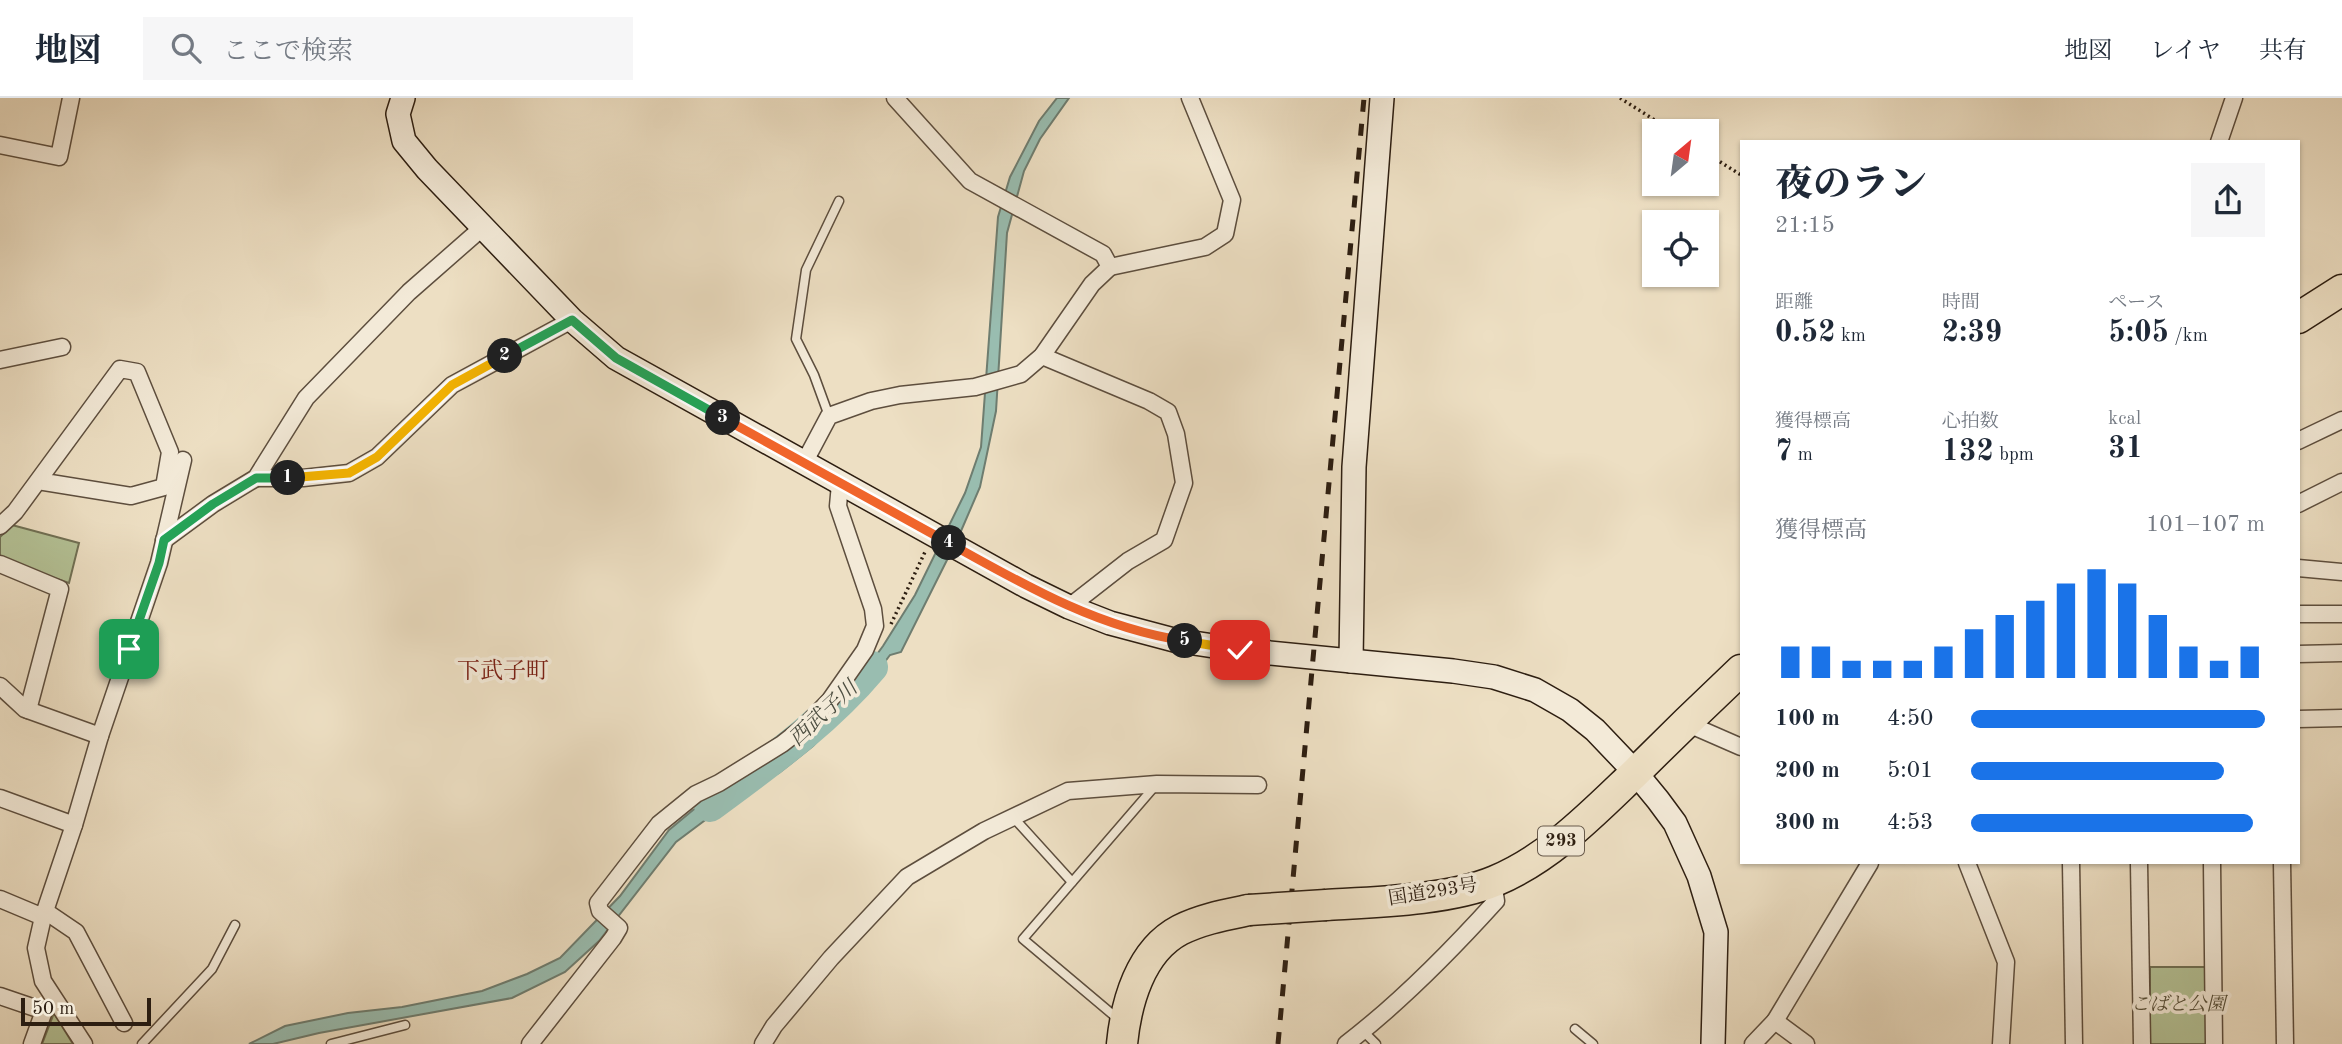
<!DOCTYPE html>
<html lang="ja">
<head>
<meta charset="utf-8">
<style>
  :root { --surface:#fff; --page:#f6f6f7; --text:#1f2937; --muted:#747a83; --line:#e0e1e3; --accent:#1a73e8 }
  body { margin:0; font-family:"Old Standard TT","Noto Serif JP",serif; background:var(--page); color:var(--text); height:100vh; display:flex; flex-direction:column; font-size:26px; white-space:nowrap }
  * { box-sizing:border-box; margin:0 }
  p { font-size:23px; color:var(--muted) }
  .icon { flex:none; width:38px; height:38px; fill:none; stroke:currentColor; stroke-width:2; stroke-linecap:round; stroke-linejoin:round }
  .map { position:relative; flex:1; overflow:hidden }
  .drawer { position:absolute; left:1740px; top:42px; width:560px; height:724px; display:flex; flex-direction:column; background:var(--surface); border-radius:0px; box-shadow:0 2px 5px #0004 }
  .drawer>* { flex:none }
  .needle { width:46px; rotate:29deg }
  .controls { position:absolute; left:1642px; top:21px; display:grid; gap:14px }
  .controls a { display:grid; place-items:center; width:77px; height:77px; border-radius:0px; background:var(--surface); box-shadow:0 2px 5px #0004; font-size:35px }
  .scale { position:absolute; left:21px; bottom:18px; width:130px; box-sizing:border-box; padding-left:7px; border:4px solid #2d1e11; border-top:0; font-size:19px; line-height:24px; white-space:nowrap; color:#2d1e11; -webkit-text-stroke:5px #f3ead8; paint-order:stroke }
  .pin { position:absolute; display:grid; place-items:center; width:60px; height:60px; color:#fff; margin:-30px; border-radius:14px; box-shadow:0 4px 10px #0006 }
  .km { position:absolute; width:35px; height:35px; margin:-18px; border-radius:50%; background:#222; color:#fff; font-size:19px; line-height:35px; text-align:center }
  .round { display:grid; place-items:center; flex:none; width:74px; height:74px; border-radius:0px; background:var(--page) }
  .headline { display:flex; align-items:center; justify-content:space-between; height:119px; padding:0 35px }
  h1 { font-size:38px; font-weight:800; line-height:52px }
  .metrics { display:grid; grid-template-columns:repeat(3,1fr); gap:10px; height:119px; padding:7px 35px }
  .metrics div { display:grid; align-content:center }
  .metrics b { font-size:30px; font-weight:800 }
  .metrics small { font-size:19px; font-weight:400 }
  .metrics p { font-size:19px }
  .chart { height:196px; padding:14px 35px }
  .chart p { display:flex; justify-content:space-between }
  .chart svg { width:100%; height:126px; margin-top:7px; stroke:var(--accent); stroke-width:6 }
  ul { padding:0 35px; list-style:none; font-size:23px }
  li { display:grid; grid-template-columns:112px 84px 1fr; align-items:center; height:52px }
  li i { height:18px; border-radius:9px; background:var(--accent) }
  header { display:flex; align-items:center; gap:42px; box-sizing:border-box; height:98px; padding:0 35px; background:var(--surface); border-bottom:2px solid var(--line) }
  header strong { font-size:33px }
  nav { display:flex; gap:38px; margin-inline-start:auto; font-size:24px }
  .search { width:490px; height:63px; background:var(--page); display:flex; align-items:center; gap:18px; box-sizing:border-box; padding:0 24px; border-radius:0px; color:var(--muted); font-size:26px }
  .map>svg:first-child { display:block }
</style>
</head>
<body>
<header>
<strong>地図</strong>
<div class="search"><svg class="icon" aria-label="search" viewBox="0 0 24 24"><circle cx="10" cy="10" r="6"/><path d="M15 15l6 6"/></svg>ここで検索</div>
<nav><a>地図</a><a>レイヤ</a><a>共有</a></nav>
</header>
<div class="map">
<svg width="2342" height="946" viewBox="0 0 2342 946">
  <rect width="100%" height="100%" fill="#eddfc3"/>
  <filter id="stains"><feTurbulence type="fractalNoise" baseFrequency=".00286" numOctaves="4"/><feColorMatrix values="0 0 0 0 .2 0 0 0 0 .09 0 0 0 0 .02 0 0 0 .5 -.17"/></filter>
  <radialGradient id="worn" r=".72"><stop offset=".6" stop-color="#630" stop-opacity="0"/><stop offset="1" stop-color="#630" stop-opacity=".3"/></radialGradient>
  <!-- green -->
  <g fill="#b4c296" stroke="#707054" stroke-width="2">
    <path d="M 12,427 L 79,445 L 69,485 L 0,462 L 0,439 Z"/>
    <path d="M 2150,869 L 2206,869 L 2207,946 L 2150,946 Z"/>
    <path d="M 54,915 L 73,946 L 42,946 Z"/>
  </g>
  <!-- water -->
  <path fill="#99bdb0" stroke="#6e7d70" stroke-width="2" d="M 1057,0 L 1069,0 L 1040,41 L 1024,73 L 1007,135 L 996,313 L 980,389 L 958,440 L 901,554 L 890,557 L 857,601 L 813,648 L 779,675 L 748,690 L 676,744 L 599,843 L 565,874 L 512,900 L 319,935 L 273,946 L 249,946 L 285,928 L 348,915 L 402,909 L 482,893 L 527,876 L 560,860 L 620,798 L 669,732 L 693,712 L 759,674 L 792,652 L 839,608 L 883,548 L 915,497 L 965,395 L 981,349 L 998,119 L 1010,79 L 1039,23 Z"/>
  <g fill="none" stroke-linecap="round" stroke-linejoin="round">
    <!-- river -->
    <path stroke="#99bdb0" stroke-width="32" d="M 710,708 C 768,665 826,624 872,569"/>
    <defs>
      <g id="lane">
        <path d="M 829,318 L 814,277 L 796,241 L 806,172 L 839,103"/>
        <path d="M 1013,719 L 1072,784"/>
        <path d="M 1118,921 L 1023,841 L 1155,688"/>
        <path d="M 1575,931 L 1593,946"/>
        <path d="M 1363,933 L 1376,946"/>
        <path d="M 142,946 L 212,871 L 235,827"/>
        <path d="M 331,946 L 405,927"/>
      </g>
      <g id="street">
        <path d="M 895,0 L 970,83 L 1103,156 L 1110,169 L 1205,149 L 1225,136 L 1232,102 L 1190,0"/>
        <path d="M 2219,44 L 2234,0"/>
        <path d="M 0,47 L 59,59 L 71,0"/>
        <path d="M 1042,258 L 1149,303 L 1168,314 L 1176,336 L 1184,385 L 1164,442 L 1128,463 L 1069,509"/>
        <path d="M 0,262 L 62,249"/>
        <path d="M 2298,343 L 2342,322"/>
        <path d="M 804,365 L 829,318 L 871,303 L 900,297 L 975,289 L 1021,276 L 1042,258 L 1092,186 L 1110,169"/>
        <path d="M 256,380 L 303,380 L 349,375 L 377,359 L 452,287 L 572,222"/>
        <path d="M 2298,406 L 2342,384"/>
        <path d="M 0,428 L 15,414 L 120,271 L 137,274 L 170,354 L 164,389 L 131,398 L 38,383"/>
        <path d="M 164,442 L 213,406 L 256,380 L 306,300 L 409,194 L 482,130"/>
        <path d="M 0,466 L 60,491 L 28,612"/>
        <path d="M 2298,470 L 2342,474"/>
        <path d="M 2298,516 L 2342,516"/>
        <path d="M 2298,556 L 2342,555"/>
        <path d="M 0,588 L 25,611 L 100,638 L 74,727 L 0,700"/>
        <path d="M 2298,621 L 2342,620"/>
        <path d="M 1686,625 L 1741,649"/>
        <path d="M 100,638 L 159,465 L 183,362"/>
        <path d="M 1967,765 L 2006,864 L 2001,946"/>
        <path d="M 2071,765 L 2074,946"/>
        <path d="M 2139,765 L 2142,946"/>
        <path d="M 2212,765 L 2214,946"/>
        <path d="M 2282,765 L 2285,946"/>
        <path d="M 0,801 L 43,819 L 36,850 L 43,883 L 84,946"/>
        <path d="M 45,813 L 76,834 L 124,925"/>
        <path d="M 43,819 L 74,727"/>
        <path d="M 0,898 L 44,913 L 32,946"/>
        <path d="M 1775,923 L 1806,946"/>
        <path d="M 530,946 L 613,840 L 619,830 L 600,813 L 598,805 L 659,726 L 696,696 L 719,685 L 782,646 L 805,628 L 830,602 L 865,552 L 875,528 L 873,511 L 838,408 L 840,386"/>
        <path d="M 763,946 L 774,928 L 831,860 L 907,779 L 984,733 L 1068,693 L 1157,686 L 1258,687"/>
        <path d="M 1346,946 C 1401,904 1449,855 1496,803 L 1493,784"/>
        <path d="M 1753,946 L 1775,923 L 1870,765"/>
      </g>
      <g id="secondary">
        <path d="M 403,0 L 398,16 L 404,43 L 427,71 L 572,222 L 616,260 L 1026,488 L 1069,509 L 1110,525 L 1174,542 L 1240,552 L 1453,573 L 1494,579 L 1535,592 L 1570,612 L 1595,632 L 1635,674 L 1658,702 L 1675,725 L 1699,778 L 1716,834 L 1713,946"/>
        <path d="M 1351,563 L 1354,369 L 1382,0"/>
      </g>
      <g id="highway">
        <path d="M 2298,220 L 2342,192"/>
        <path d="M 1326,807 C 1376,804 1450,802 1495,783 C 1550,760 1592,716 1634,676 C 1669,641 1705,606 1741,572"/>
        <path d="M 1122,946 C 1126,905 1140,853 1180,832 C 1202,821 1225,817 1249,812"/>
      </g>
    </defs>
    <!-- lane casing -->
    <use href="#lane" stroke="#5d4e3e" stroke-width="11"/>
    <!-- street casing -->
    <use href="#street" stroke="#5d4e3e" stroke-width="19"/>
    <!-- secondary casing -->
    <use href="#secondary" stroke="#2d1e11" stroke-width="26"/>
    <!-- highway casing -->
    <use href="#highway" stroke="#2d1e11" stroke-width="33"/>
    <!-- path -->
    <g stroke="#2d1e11" stroke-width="3.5" stroke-dasharray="2 3.5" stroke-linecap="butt">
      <path d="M 1620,0 L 1672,33"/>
      <path d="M 1706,55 L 1741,77"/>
      <path d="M 891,526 L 925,454"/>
    </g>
    <!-- lane -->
    <use href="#lane" stroke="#f3ead8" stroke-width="8"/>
    <!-- street -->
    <use href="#street" stroke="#f3ead8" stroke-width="16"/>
    <!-- secondary -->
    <use href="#secondary" stroke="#f3ead8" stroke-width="23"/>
    <!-- highway -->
    <use href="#highway" stroke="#eddfc3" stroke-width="30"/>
    <!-- rail -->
    <path stroke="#2d1e11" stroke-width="5" stroke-dasharray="12 12" stroke-linecap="butt" d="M 1278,946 L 1364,0"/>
    <defs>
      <path id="highway-bridge" d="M 1249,812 L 1326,807"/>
    </defs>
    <!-- highway-bridge casing -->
    <use href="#highway-bridge" stroke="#2d1e11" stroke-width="33" stroke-linecap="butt"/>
    <!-- highway-bridge -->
    <use href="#highway-bridge" stroke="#eddfc3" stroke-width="30"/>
  </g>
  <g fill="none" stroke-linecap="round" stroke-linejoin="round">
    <defs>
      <path id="split-1" d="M 129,551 L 159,465 L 164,442 L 213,406 L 256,380 L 288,380"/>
      <path id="split-2" d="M 288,380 L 349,375 L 377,359 L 452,287 L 505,258"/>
      <path id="split-3" d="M 505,258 L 572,222 L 616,260 L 723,320"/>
      <path id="split-4" d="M 723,320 L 949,445"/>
      <path id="split-5" d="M 949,445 C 1024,487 1098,530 1185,543"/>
      <path id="split-6" d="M 1185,543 L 1240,552"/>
    </defs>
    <!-- split-1 casing -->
    <use href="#split-1" stroke="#fff" stroke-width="14"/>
    <!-- split-2 casing -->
    <use href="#split-2" stroke="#fff" stroke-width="14"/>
    <!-- split-3 casing -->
    <use href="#split-3" stroke="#fff" stroke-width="14"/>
    <!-- split-4 casing -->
    <use href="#split-4" stroke="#fff" stroke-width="14"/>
    <!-- split-5 casing -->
    <use href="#split-5" stroke="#fff" stroke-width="14"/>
    <!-- split-6 casing -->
    <use href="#split-6" stroke="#fff" stroke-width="14"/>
    <!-- split-1 -->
    <use href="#split-1" stroke="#22a559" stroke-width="9"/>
    <!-- split-2 -->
    <use href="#split-2" stroke="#f5b400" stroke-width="9"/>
    <!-- split-3 -->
    <use href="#split-3" stroke="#22a559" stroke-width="9"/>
    <!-- split-4 -->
    <use href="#split-4" stroke="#f0652b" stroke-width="9"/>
    <!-- split-5 -->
    <use href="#split-5" stroke="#f0652b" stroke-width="9"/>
    <!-- split-6 -->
    <use href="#split-6" stroke="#f5b400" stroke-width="9"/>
  </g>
  <g text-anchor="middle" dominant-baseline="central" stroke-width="7" stroke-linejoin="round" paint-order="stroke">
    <!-- shield labels -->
    <rect fill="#f3ead8" stroke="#685b4d" stroke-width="2" x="1538" y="728.5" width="46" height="29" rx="5"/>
    <g font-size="18" font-weight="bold" fill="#2d1e11">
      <text x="1561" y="743">293</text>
    </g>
    <!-- street labels -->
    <g font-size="19" fill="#2d1e11" stroke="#f3ead8">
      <text transform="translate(1433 795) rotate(-9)">国道293号</text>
    </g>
    <!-- park labels -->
    <g font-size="19" font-style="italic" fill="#564f39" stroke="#f3ead8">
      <text x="2178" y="907">こばと公園</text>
    </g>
    <!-- water labels -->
    <g font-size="21" font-style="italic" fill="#4d4e41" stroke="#f3ead8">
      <text transform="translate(824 616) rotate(-43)">西武子川</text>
    </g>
    <!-- quarter labels -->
    <g font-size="23" fill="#7a1f14" stroke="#f3ead8">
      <text x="503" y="573">下武子町</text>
    </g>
  </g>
  <rect width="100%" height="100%" filter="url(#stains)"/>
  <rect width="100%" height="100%" fill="url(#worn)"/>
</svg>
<div class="controls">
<a><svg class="needle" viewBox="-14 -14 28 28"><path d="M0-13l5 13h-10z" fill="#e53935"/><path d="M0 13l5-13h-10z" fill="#747a83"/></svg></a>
<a><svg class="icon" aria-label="locate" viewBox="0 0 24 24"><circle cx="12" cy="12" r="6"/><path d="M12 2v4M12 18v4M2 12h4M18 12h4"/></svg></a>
</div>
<div class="scale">50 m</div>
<div class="pin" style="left:129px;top:551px;background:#1e9e55"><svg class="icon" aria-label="arrive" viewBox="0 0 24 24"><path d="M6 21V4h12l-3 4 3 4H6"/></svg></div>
<div class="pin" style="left:1240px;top:552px;background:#d93025"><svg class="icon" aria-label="check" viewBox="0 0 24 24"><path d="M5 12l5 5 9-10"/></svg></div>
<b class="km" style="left:288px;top:380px">1</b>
<b class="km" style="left:505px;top:258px">2</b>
<b class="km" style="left:723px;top:320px">3</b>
<b class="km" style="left:949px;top:445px">4</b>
<b class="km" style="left:1185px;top:543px">5</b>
<section class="drawer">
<div class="headline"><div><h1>夜のラン</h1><p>21:15</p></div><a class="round"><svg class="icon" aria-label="share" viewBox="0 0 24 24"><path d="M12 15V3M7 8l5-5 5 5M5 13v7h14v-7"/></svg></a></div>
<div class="metrics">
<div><p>距離</p><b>0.52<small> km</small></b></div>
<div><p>時間</p><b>2:39</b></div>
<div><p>ペース</p><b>5:05<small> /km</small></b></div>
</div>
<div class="metrics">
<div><p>獲得標高</p><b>7<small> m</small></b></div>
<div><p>心拍数</p><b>132<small> bpm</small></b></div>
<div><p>kcal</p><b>31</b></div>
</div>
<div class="chart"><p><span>獲得標高</span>101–107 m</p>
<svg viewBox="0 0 160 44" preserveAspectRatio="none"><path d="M5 44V33M15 44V33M25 44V38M35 44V38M45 44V38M55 44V33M65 44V27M75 44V22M85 44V17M95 44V11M105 44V6M115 44V11M125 44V22M135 44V33M145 44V38M155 44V33"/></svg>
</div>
<ul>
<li><b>100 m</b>4:50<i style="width:100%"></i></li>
<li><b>200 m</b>5:01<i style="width:86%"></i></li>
<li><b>300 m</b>4:53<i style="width:96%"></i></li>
</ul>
</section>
</div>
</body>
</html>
